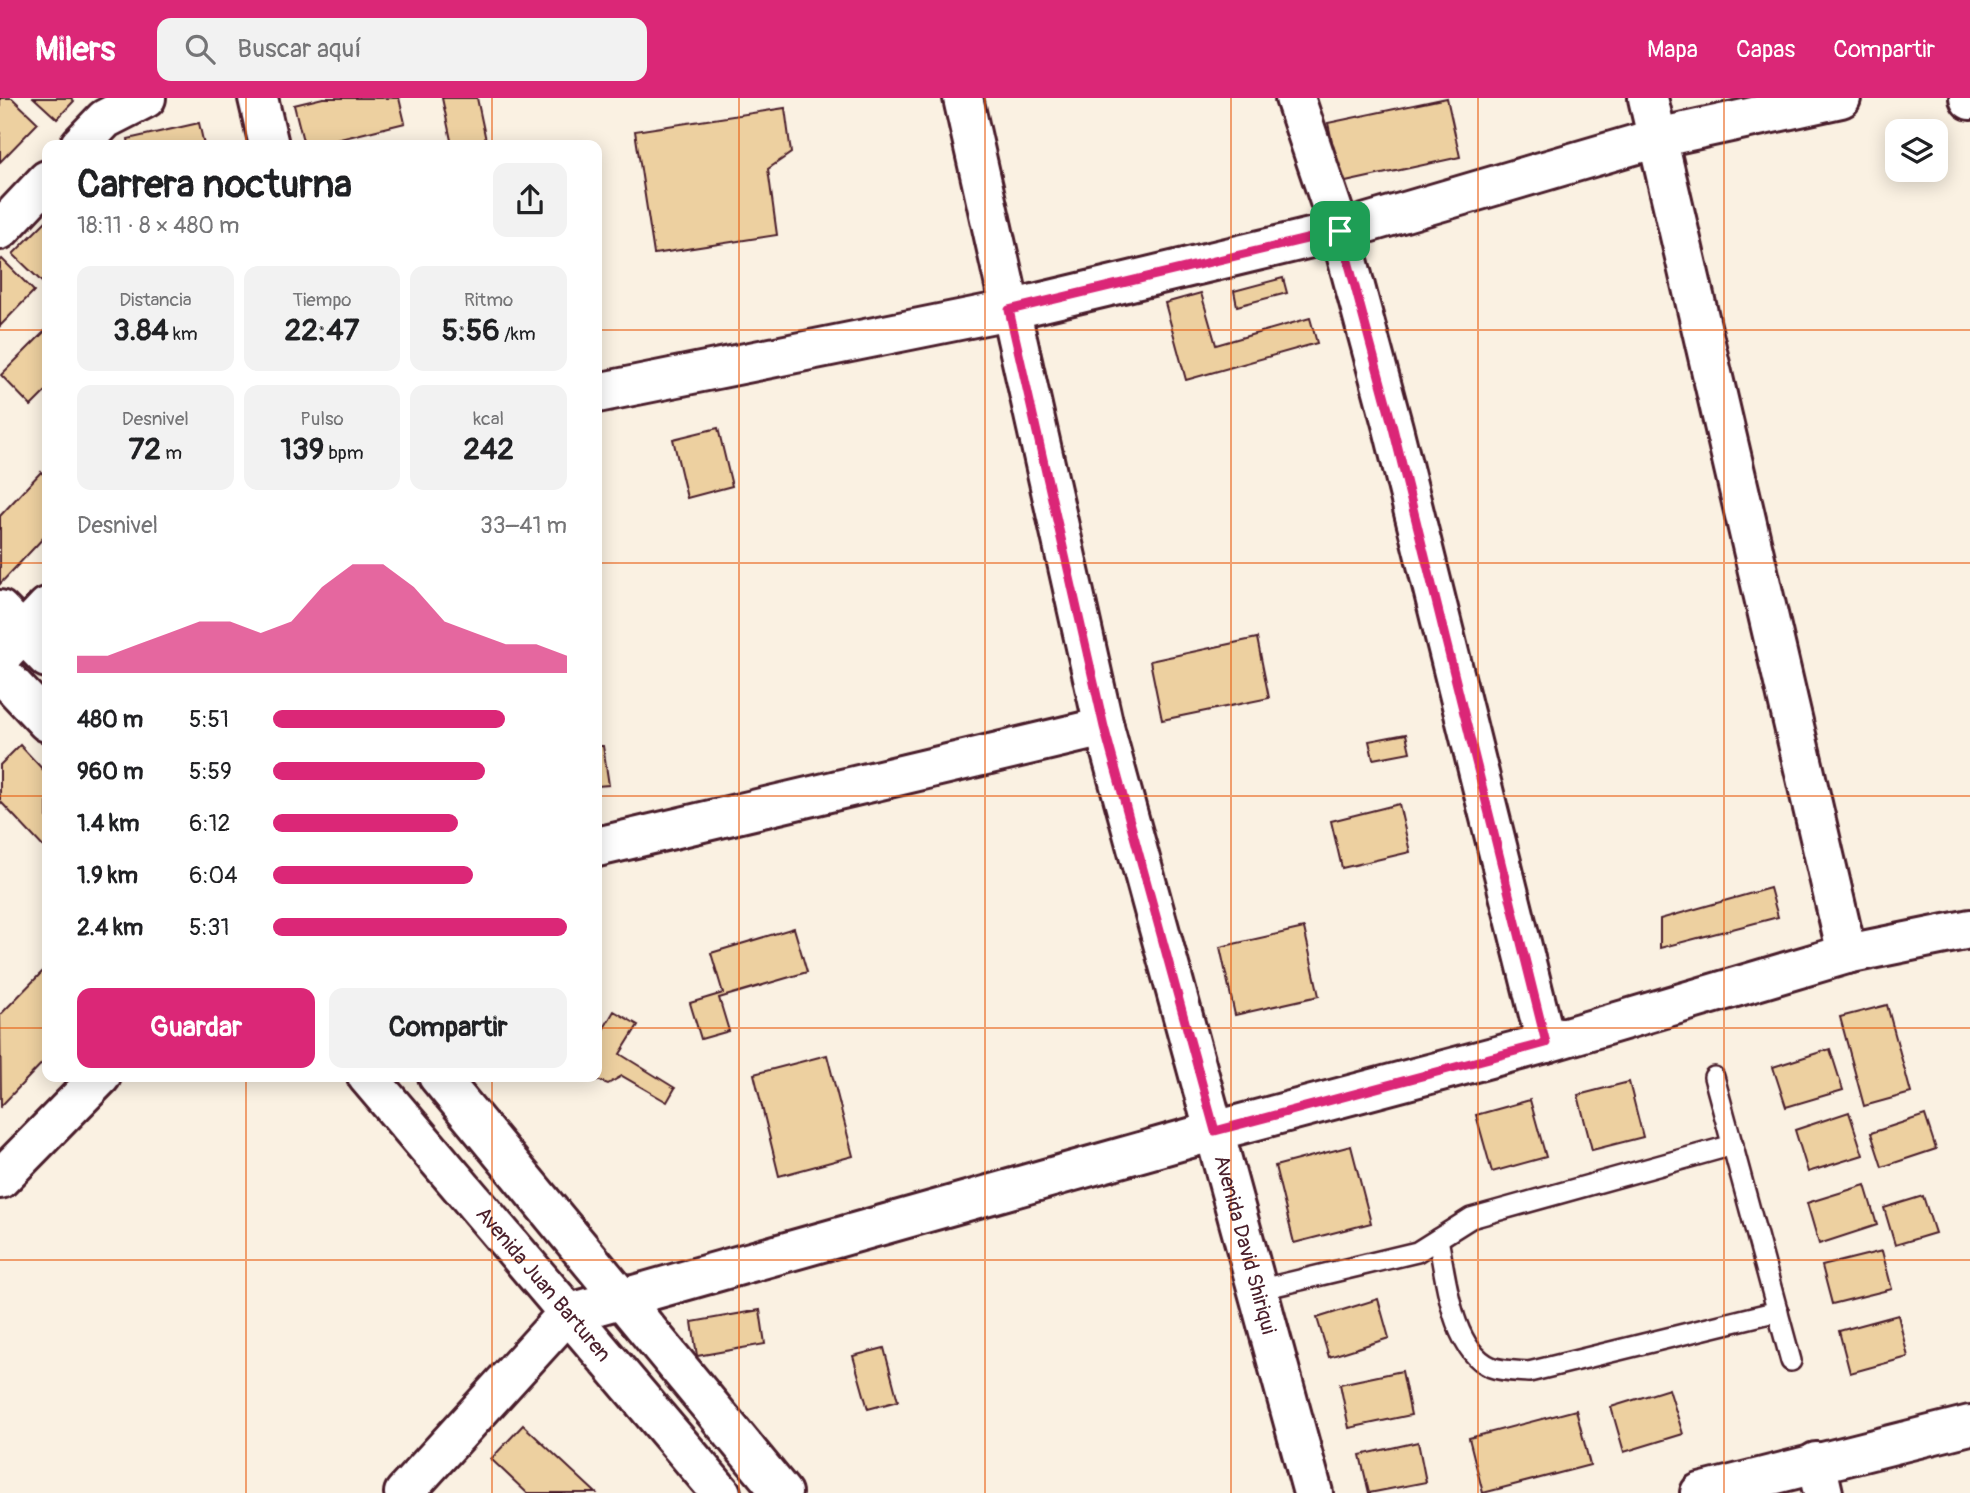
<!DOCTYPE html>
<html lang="es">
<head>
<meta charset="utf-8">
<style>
  :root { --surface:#fff; --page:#f2f2f2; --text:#202124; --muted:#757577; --accent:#db2777 }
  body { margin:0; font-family:Pangolin,sans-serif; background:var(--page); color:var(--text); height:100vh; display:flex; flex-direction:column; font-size:26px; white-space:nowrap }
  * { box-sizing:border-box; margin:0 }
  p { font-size:23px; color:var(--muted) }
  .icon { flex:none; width:38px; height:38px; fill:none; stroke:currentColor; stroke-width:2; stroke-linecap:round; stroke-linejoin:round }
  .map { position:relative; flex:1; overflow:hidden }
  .details { position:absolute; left:42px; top:42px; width:560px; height:942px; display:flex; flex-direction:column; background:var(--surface); border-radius:14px; box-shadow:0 4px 18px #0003 }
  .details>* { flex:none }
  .tools { position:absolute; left:1885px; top:21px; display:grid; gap:14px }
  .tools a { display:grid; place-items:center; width:63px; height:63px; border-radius:14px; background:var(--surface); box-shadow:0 4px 18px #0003; font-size:35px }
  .pin { position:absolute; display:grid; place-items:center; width:60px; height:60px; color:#fff; margin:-30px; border-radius:14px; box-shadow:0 4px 10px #0006 }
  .round { display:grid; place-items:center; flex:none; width:74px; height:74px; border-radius:14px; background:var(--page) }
  .head { display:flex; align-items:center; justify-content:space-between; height:119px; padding:0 35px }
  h1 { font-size:38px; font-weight:700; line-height:52px }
  .stats { display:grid; grid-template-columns:repeat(3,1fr); gap:10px; height:119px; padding:7px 35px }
  .stats div { display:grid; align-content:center; border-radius:14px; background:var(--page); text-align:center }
  .stats b { font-size:30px; font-weight:700 }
  .stats small { font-size:19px; font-weight:400 }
  .stats p { font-size:19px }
  .chart { height:196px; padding:14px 35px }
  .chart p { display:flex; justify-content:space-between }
  .chart svg { width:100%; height:126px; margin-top:7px; fill:var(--accent); opacity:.7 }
  .action { display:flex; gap:14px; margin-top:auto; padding:14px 35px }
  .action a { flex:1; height:80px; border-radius:14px; background:var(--accent); color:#fff; font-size:28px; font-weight:700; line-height:80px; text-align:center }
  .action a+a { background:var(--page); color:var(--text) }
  ul { padding:0 35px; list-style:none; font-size:23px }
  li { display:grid; grid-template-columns:112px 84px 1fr; align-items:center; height:52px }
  li i { height:18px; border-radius:9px; background:var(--accent) }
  header { display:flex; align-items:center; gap:42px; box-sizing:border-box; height:98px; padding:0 35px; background:var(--accent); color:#fff }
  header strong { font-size:33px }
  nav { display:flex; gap:38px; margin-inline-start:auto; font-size:24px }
  .search { width:490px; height:63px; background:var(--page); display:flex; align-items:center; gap:18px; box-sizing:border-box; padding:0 24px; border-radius:14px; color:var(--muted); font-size:26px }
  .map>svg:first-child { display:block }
</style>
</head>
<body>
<header>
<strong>Milers</strong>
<div class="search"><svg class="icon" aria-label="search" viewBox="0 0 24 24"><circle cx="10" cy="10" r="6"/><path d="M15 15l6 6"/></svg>Buscar aquí</div>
<nav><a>Mapa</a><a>Capas</a><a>Compartir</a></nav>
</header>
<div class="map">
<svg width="1970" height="1395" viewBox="0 0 1970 1395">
  <rect width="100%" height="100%" fill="#faf1e2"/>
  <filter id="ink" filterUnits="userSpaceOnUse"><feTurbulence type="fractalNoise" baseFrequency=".0143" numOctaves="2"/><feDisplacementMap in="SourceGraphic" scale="14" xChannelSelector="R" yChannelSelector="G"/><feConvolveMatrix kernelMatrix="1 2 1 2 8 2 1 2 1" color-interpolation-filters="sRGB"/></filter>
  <g filter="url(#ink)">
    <!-- building -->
    <g fill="#edd0a0" stroke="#4a1f2b" stroke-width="2">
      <path d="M 0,0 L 12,0 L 38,25 L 0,64 Z"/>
      <path d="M 34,0 L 71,0 L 74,3 L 57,21 Z"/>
      <path d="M 323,0 L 399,0 L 405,25 L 316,47 L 304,47 L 294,7 Z"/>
      <path d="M 442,0 L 477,0 L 487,47 L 452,47 Z"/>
      <path d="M 1447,0 L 1460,59 L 1341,85 L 1328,25 Z"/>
      <path d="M 785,10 L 791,55 L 768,71 L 777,137 L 654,156 L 635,33 Z"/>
      <path d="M 199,25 L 204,47 L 129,47 L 128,41 Z"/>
      <path d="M 47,122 L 47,179 L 42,184 L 13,156 Z"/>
      <path d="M 2,161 L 34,193 L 0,228 L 0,163 Z"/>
      <path d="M 1283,180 L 1287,195 L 1237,208 L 1234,193 Z"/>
      <path d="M 1201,195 L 1216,247 L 1310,220 L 1317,245 L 1186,282 L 1165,205 Z"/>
      <path d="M 47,231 L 47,292 L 31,308 L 1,277 Z"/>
      <path d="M 718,330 L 732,388 L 687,400 L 673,341 Z"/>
      <path d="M 41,374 L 47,380 L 47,436 L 0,486 L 0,418 Z"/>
      <path d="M 1257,540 L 1269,600 L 1162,622 L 1150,563 Z"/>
      <path d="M 1406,636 L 1410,654 L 1373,661 L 1369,643 Z"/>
      <path d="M 20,647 L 47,676 L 47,753 L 0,703 L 0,667 Z"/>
      <path d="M 597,648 L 603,648 L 609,687 L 597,688 Z"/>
      <path d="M 1399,706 L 1410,754 L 1342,770 L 1331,723 Z"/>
      <path d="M 1770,790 L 1778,819 L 1660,850 L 1660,821 Z"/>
      <path d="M 794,830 L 807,874 L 719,900 L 729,933 L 701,941 L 690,905 L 723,895 L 711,855 Z"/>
      <path d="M 1304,830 L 1319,898 L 1235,917 L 1220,849 Z"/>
      <path d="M 47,869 L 47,960 L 1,1008 L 0,917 Z"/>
      <path d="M 1887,907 L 1911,995 L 1864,1008 L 1840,919 Z"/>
      <path d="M 614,913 L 638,927 L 620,956 L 675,990 L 667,1004 L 622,978 L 608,986 L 589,979 L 597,978 L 597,942 Z"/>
      <path d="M 1830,951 L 1843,992 L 1786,1009 L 1773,969 Z"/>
      <path d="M 827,957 L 853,1058 L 779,1078 L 754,976 Z"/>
      <path d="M 1629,984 L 1643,1039 L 1592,1052 L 1578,997 Z"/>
      <path d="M 1530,1002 L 1546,1059 L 1492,1074 L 1476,1017 Z"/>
      <path d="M 1849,1014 L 1863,1057 L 1808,1074 L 1795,1032 Z"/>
      <path d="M 1925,1017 L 1936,1051 L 1882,1069 L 1871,1035 Z"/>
      <path d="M 1351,1048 L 1371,1125 L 1294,1145 L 1275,1068 Z"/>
      <path d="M 1865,1087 L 1877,1127 L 1819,1146 L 1807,1105 Z"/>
      <path d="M 1923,1098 L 1935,1135 L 1895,1147 L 1884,1110 Z"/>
      <path d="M 1882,1153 L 1892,1191 L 1832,1206 L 1822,1168 Z"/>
      <path d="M 1378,1201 L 1389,1240 L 1329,1259 L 1317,1220 Z"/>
      <path d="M 760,1212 L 765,1246 L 697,1258 L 692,1224 Z"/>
      <path d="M 1898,1217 L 1908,1259 L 1850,1275 L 1839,1233 Z"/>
      <path d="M 884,1250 L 898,1303 L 868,1311 L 853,1258 Z"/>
      <path d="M 1402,1273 L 1411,1317 L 1349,1330 L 1340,1286 Z"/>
      <path d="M 1669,1291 L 1683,1336 L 1624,1354 L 1611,1309 Z"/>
      <path d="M 1576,1312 L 1590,1367 L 1483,1395 L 1469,1340 Z"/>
      <path d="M 523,1327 L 596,1395 L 527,1395 L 491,1361 Z"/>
      <path d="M 1418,1344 L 1426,1384 L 1369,1395 L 1360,1357 Z"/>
    </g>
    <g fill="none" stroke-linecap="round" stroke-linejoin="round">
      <defs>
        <g id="service">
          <path d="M 1714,979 L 1791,1263"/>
          <path d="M 1438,1141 C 1446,1179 1451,1251 1491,1269 C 1501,1273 1517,1273 1529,1274 L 1778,1213"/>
          <path d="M 1258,1192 L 1417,1154 L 1471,1120 L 1733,1047"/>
        </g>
        <g id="minor">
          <path d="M 258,0 L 269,47"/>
          <path d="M 1295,0 L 1340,133 L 1393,330 L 1546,945"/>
          <path d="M 1648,0 L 1847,856"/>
          <path d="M 1969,0 L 1970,2"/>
          <path d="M 80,47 L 105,21 L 146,0"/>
          <path d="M 0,132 L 47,82"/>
          <path d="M 597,295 L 1009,212 L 1340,133 L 1657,40 L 1841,0"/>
          <path d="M 0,559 L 47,509"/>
          <path d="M 597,749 L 1104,629"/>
          <path d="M 0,1081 L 101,978"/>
          <path d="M 1816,1364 L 1823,1395"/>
          <path d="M 404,1395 L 567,1216 L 1215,1033 L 1546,945 L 1847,856 L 1970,831"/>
        </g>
        <g id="tertiary">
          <path d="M 0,512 L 47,560"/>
          <path d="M 0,574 L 47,624"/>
          <path id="s1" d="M 367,978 L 721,1395"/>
          <path d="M 438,978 L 782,1395"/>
          <path d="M 1700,1395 L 1970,1327"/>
        </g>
        <g id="secondary">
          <path id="s2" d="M 963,0 L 1104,629 L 1313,1395"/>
        </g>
      </defs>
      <!-- service casing -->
      <use href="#service" stroke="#4a1f2b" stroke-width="24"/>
      <!-- minor casing -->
      <use href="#minor" stroke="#4a1f2b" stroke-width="44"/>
      <!-- tertiary casing -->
      <use href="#tertiary" stroke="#4a1f2b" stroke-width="44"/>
      <!-- secondary casing -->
      <use href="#secondary" stroke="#4a1f2b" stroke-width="44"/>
      <!-- service -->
      <use href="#service" stroke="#fff" stroke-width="19"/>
      <!-- minor -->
      <use href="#minor" stroke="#fff" stroke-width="38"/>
      <!-- tertiary -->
      <use href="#tertiary" stroke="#fff" stroke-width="38"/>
      <!-- secondary -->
      <use href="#secondary" stroke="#fff" stroke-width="38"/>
    </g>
  </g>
  <g fill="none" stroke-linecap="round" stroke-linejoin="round" filter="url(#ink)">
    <defs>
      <path id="route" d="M 1340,133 L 1393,330 L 1546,945 L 1215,1033 L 1104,629 L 1009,212 Z"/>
    </defs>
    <!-- route casing -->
    <use href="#route" stroke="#fff" stroke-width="14"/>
    <!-- route -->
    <use href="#route" stroke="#db2777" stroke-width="9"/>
  </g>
  <!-- grid -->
  <path fill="none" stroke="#e8590c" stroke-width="2" stroke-opacity="0.55" d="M 246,0 L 246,47M 492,0 L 492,47M 739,0 L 739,1395M 985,0 L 985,1395M 1231,0 L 1231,1395M 1478,0 L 1478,1395M 1724,0 L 1724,1395M 0,232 L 47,232M 597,232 L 1970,232M 0,465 L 47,465M 597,465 L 1970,465M 0,698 L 47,698M 597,698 L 1970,698M 0,930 L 47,930M 597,930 L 1970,930M 246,978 L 246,1395M 492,978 L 492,1395M 0,1162 L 1970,1162"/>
  <g text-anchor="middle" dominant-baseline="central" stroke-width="5" stroke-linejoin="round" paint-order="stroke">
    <!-- street labels -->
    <g font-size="21" fill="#4a1f2b" stroke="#fff">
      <text stroke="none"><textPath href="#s2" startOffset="1181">Avenida David Shiriqui</textPath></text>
      <text stroke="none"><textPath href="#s1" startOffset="273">Avenida Juan Barturen</textPath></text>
    </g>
  </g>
</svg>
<div class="tools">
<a><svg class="icon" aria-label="layers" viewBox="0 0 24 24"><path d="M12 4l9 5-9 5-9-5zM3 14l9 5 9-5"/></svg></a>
</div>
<div class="pin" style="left:1340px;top:133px;background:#1e9e55"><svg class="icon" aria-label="arrive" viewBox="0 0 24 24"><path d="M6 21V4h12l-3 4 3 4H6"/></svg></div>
<section class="details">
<div class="head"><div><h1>Carrera nocturna</h1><p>18:11 · 8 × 480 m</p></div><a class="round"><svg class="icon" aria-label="share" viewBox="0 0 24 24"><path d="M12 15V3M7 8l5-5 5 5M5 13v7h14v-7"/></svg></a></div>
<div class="stats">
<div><p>Distancia</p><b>3.84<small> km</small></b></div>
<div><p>Tiempo</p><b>22:47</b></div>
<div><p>Ritmo</p><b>5:56<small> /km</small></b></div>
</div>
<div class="stats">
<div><p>Desnivel</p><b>72<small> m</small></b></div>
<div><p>Pulso</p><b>139<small> bpm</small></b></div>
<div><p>kcal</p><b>242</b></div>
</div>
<div class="chart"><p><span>Desnivel</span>33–41 m</p>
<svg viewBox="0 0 160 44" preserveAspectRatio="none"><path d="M0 44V38L10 38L20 34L30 30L40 26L50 26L60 30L70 26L80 14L90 6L100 6L110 14L120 26L130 30L140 34L150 34L160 38V44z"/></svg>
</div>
<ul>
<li><b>480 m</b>5:51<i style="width:79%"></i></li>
<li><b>960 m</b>5:59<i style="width:72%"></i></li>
<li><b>1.4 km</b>6:12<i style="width:63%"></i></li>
<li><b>1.9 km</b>6:04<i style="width:68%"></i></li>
<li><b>2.4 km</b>5:31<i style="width:100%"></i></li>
</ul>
<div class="action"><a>Guardar</a><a>Compartir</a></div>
</section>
</div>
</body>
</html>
